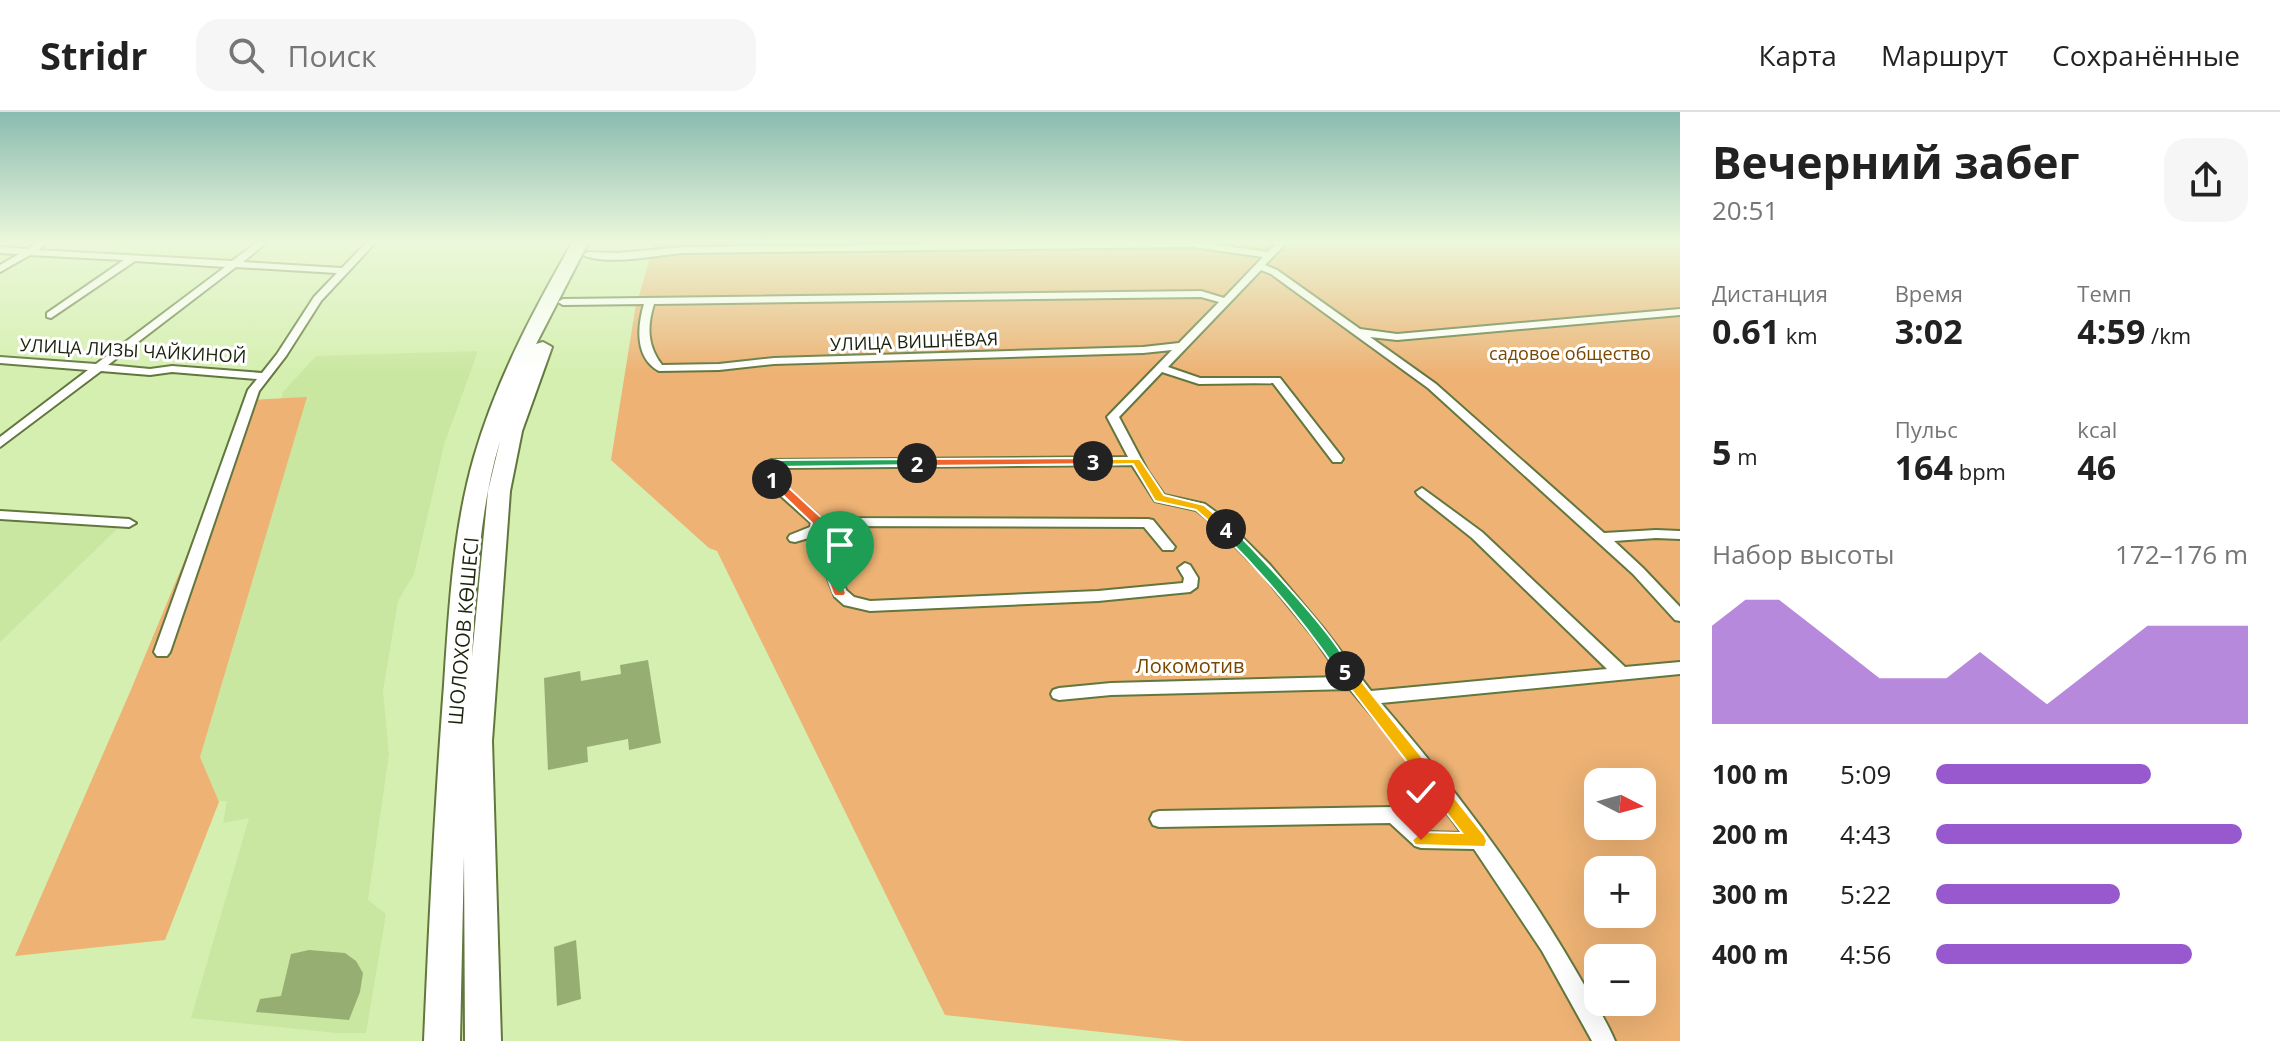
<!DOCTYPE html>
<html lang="ru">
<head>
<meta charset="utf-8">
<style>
  :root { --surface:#fff; --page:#f6f6f6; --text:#222; --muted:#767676; --line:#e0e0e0; --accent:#9858ce }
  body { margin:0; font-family:"Open Sans",sans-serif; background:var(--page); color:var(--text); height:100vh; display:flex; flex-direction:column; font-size:30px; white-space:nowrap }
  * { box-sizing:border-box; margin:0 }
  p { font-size:26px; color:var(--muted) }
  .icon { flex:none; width:44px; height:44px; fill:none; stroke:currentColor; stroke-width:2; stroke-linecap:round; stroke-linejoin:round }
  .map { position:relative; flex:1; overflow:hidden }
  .drawer { display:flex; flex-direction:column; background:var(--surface); width:600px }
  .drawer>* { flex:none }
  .needle { width:52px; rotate:96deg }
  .buttons { position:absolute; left:1584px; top:656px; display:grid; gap:16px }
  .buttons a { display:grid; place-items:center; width:72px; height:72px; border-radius:16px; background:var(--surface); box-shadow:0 8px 32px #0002; font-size:40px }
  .pin { position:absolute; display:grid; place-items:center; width:68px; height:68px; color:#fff; margin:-82px -34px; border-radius:50% 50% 50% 0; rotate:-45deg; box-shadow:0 0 8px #0007 }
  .pin .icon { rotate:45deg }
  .km { position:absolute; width:40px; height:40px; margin:-20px; border-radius:50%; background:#222; color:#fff; font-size:22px; line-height:40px; text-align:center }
  .round { display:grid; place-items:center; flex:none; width:84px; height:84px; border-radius:24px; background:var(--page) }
  .head { display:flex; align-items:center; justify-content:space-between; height:136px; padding:0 32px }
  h1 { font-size:44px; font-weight:700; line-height:60px }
  .metrics { display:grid; grid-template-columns:repeat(3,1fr); gap:12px; height:136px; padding:8px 32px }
  .metrics div { display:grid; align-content:center }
  .metrics b { font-size:34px; font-weight:700 }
  .metrics small { font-size:22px; font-weight:400 }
  .metrics p { font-size:22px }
  .chart { height:224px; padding:16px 32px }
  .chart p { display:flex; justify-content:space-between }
  .chart svg { width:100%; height:144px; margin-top:8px; fill:var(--accent); opacity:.7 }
  ul { padding:0 32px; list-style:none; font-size:26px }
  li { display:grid; grid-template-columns:128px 96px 1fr; align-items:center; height:60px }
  li i { height:20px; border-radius:10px; background:var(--accent) }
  header { display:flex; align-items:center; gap:48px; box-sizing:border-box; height:112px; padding:0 40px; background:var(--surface); border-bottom:2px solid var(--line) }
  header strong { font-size:38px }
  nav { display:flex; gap:44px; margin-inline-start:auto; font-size:28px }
  .search { width:560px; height:72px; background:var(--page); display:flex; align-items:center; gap:20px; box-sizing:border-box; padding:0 28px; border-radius:24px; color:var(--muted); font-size:30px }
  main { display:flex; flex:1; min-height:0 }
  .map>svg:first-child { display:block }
</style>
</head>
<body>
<header>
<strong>Stridr</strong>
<div class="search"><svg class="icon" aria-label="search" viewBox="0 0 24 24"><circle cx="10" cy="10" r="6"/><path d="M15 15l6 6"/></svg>Поиск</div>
<nav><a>Карта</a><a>Маршрут</a><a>Сохранённые</a></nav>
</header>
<main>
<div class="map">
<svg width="1680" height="929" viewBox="0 0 1680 929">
  <rect width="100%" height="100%" fill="#d5efb0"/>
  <!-- built -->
  <g fill="#cae7a1">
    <path d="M 478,239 L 444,333 L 414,462 L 398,489 L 383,579 L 389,642 L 368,788 L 386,802 L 366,921 L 336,921 L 191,906 L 249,706 L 223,711 L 227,689 L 210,689 L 198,637 L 283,280 L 316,244 Z"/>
    <path d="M 0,409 L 118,416 L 0,530 Z"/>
  </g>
  <!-- green -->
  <g fill="#edb274" fill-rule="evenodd">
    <path d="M 654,131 L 1680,131 L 1680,929 L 1184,929 L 945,903 L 717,439 L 709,436 L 611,348 L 635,198 ZM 1598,670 L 1642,670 L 1642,714 L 1598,714 ZM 1598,758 L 1642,758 L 1642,802 L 1598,802 ZM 1598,846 L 1642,846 L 1642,890 L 1598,890 Z"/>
    <path d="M 307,285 L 200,645 L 219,690 L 165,828 L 15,844 L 130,580 L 251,288 Z"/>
  </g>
  <!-- building -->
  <g fill="#96ae72">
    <path d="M 648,548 L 661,631 L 629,638 L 628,627 L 587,635 L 588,650 L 548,658 L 544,566 L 580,559 L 581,569 L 621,562 L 620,553 Z"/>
    <path d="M 576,828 L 581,887 L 557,894 L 554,835 Z"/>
    <path d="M 309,838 L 345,841 L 356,849 L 363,861 L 360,880 L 349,908 L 256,900 L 260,887 L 281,884 L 291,842 Z"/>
  </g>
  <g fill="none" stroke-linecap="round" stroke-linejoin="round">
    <defs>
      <g id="street">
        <path d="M 37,131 L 47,131 L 38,138 L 232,149 L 256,131 L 266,131 L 243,150 L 342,156 L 366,131 L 375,131 L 321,189 L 286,244 L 259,279 L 170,540 L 167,544 L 157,544 L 154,540 L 248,278 L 257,267 L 172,260 L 150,263 L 101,259 L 0,335 L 0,325 L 88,258 L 0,251 L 0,245 L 96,252 L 225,155 L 135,149 L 51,206 L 47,205 L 47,201 L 124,148 L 30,143 L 0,160 L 0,153 L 19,142 L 0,141 L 0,135 L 27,137 ZM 236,155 L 337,161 L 314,185 L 277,242 L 262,261 L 172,254 L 150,257 L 108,253 Z"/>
        <path d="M 1053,131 L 1204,131 L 1268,140 L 1277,131 L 1286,131 L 1265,153 L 1277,158 L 1360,217 L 1397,222 L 1680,197 L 1680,203 L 1397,228 L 1370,225 L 1436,272 L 1604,421 L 1656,418 L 1680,419 L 1680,427 L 1656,426 L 1614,429 L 1643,456 L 1680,495 L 1680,509 L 1675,508 L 1633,462 L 1428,276 L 1271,162 L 1261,158 L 1168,255 L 1200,266 L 1280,266 L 1341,344 L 1343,347 L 1341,350 L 1333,350 L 1273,271 L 1199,272 L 1162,260 L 1119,305 L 1147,358 L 1164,383 L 1205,392 L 1220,403 L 1270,453 L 1323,516 L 1371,579 L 1607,557 L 1472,426 L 1418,383 L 1416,380 L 1422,376 L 1482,420 L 1625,555 L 1680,550 L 1680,562 L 1381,591 C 1453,674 1521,764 1576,859 C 1589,882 1605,905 1615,929 L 1592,929 L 1542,839 L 1474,737 L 1421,736 L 1415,734 L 1390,711 L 1159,715 L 1153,713 L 1150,707 L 1153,701 L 1159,699 L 1394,695 L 1400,698 L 1425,720 L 1462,721 L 1396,632 L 1350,577 L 1111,583 L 1059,588 L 1053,586 L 1051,582 L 1053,578 L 1059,576 L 1111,571 L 1341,565 L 1313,524 L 1260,459 L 1210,409 L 1196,398 L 1155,389 L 1132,353 L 774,356 L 770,358 L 771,362 L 821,406 L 1148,407 L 1153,408 L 1175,435 L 1173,438 L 1163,438 L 1144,415 L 824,414 L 823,418 L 846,478 L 854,485 L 870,489 L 1098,479 L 1183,471 L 1184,466 L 1178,456 L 1185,451 L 1190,453 L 1198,466 L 1197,475 L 1190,480 L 1098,489 L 870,499 L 844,493 L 835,485 L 812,425 L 795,430 L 790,429 L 788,426 L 790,423 L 810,415 L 811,411 L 762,367 L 757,357 L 771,348 L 1128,345 L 1107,305 L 1172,238 L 1143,241 L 774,252 L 719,258 L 659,259 C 635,246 637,215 644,192 L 563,193 L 558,190 L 563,187 L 1201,179 L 1224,186 L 1263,145 L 1193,135 L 684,141 C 658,143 606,154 583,143 L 588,140 L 617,141 L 684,135 ZM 1201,185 L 1219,190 L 1179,231 L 1143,235 L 774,246 L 719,252 L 662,253 C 647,234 647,214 654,192 Z"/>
        <path d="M 0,399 L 129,407 L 136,411 L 129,415 L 0,407 Z"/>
      </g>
      <path id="highway" d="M 572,131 L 588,131 L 536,232 L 543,230 L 552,235 L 522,319 L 510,379 L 492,629 L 501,929 L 465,929 L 464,744 L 460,929 L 424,929 C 429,810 435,691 444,573 C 449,497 453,418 474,345 C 496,269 533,199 572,131 ZM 500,329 L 488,379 L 472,545 C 476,473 479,399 500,329 Z"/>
    </defs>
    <!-- street casing -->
    <use href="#street" stroke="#61773d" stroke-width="4"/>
    <!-- highway casing -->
    <use href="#highway" stroke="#61773d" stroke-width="4"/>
    <!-- street -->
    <use href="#street" fill="#fff" fill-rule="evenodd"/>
    <!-- highway -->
    <use href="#highway" fill="#fff" fill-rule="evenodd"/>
  </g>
  <!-- sky -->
  <linearGradient id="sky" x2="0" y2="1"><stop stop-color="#8bbbb1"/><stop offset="0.5" stop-color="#ecf8db"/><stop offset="1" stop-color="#ecf8db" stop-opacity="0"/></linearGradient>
  <rect width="1680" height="261" fill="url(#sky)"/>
  <!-- split-1 -->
  <path fill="#f0652b" stroke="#fff" stroke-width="2" d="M 768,364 L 776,364 L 823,407 L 822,418 L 846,481 L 844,484 L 835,484 L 833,481 L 810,418 L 812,411 L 768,369 Z"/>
  <!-- split-2 -->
  <path fill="#22a559" stroke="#fff" stroke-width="2" d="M 917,347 L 921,348 L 921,353 L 774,355 L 769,358 L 777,367 L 772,370 L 762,367 L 757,357 L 771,348 Z"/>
  <!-- split-3 -->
  <path fill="#f0652b" stroke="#fff" stroke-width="2" d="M 1093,346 L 1098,349 L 1097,352 L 917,354 L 911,351 L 917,347 Z"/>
  <!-- split-4 -->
  <path fill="#f5b400" stroke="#fff" stroke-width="2" d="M 1089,347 L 1140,347 L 1164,383 L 1204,393 L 1232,417 L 1221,420 L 1196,398 L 1155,389 L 1133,352 L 1093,353 L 1087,349 Z"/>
  <!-- split-5 -->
  <path fill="#22a559" stroke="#fff" stroke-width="2" d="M 1221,414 L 1230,414 C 1250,434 1355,542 1350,563 L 1340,563 C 1305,511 1265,464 1221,420 Z"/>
  <!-- split-6 -->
  <path fill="#f5b400" stroke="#fff" stroke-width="2" d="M 1345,553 L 1350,555 L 1485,724 L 1487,729 L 1485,735 L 1415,733 L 1412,728 L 1421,720 L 1462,721 L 1340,563 L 1338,559 Z"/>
  <g text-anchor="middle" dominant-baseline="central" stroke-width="6" stroke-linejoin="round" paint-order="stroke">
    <!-- far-street labels -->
    <g font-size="18" fill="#19220a" stroke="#fff">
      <text transform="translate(914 229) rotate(-2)">УЛИЦА ВИШНЁВАЯ</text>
      <text transform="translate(133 238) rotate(3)">УЛИЦА ЛИЗЫ ЧАЙКИНОЙ</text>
    </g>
    <!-- far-park labels -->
    <g font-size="18" fill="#794700" stroke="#fff">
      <text x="1570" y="241">садовое общество</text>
    </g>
    <!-- street labels -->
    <g font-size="20" fill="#19220a" stroke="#fff">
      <text transform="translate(463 519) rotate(-85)">ШОЛОХОВ КӨШЕСІ</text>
    </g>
    <!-- park labels -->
    <g font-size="20" fill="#794700" stroke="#fff">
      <text x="1190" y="553">Локомотив</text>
    </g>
  </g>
</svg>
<div class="buttons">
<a><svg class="needle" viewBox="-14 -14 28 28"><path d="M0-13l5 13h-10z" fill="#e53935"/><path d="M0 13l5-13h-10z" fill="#767676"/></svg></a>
<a>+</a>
<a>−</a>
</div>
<div class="pin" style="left:840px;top:481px;background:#1e9e55"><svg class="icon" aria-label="arrive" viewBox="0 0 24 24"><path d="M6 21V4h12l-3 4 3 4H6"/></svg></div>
<div class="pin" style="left:1421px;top:728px;background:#d93025"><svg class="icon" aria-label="check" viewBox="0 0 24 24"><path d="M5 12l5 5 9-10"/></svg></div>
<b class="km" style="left:772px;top:367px">1</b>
<b class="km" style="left:917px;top:351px">2</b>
<b class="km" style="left:1093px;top:349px">3</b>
<b class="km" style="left:1226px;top:417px">4</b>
<b class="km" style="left:1345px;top:559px">5</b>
</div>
<section class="drawer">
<div class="head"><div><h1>Вечерний забег</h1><p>20:51</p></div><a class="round"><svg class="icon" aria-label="share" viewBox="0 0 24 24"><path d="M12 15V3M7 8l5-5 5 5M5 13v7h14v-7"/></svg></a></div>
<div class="metrics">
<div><p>Дистанция</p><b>0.61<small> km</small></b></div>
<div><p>Время</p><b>3:02</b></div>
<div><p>Темп</p><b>4:59<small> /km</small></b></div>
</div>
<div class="metrics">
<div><b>5<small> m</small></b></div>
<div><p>Пульс</p><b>164<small> bpm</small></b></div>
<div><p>kcal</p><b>46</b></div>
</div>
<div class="chart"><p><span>Набор высоты</span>172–176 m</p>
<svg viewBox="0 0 160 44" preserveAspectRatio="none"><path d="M0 44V14L10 6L20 6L30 14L40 22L50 30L60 30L70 30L80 22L90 30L100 38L110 30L120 22L130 14L140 14L150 14L160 14V44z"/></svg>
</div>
<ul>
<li><b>100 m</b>5:09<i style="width:69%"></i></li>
<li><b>200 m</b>4:43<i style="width:98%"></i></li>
<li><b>300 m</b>5:22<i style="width:59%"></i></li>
<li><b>400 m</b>4:56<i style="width:82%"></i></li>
</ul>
</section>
</main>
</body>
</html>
